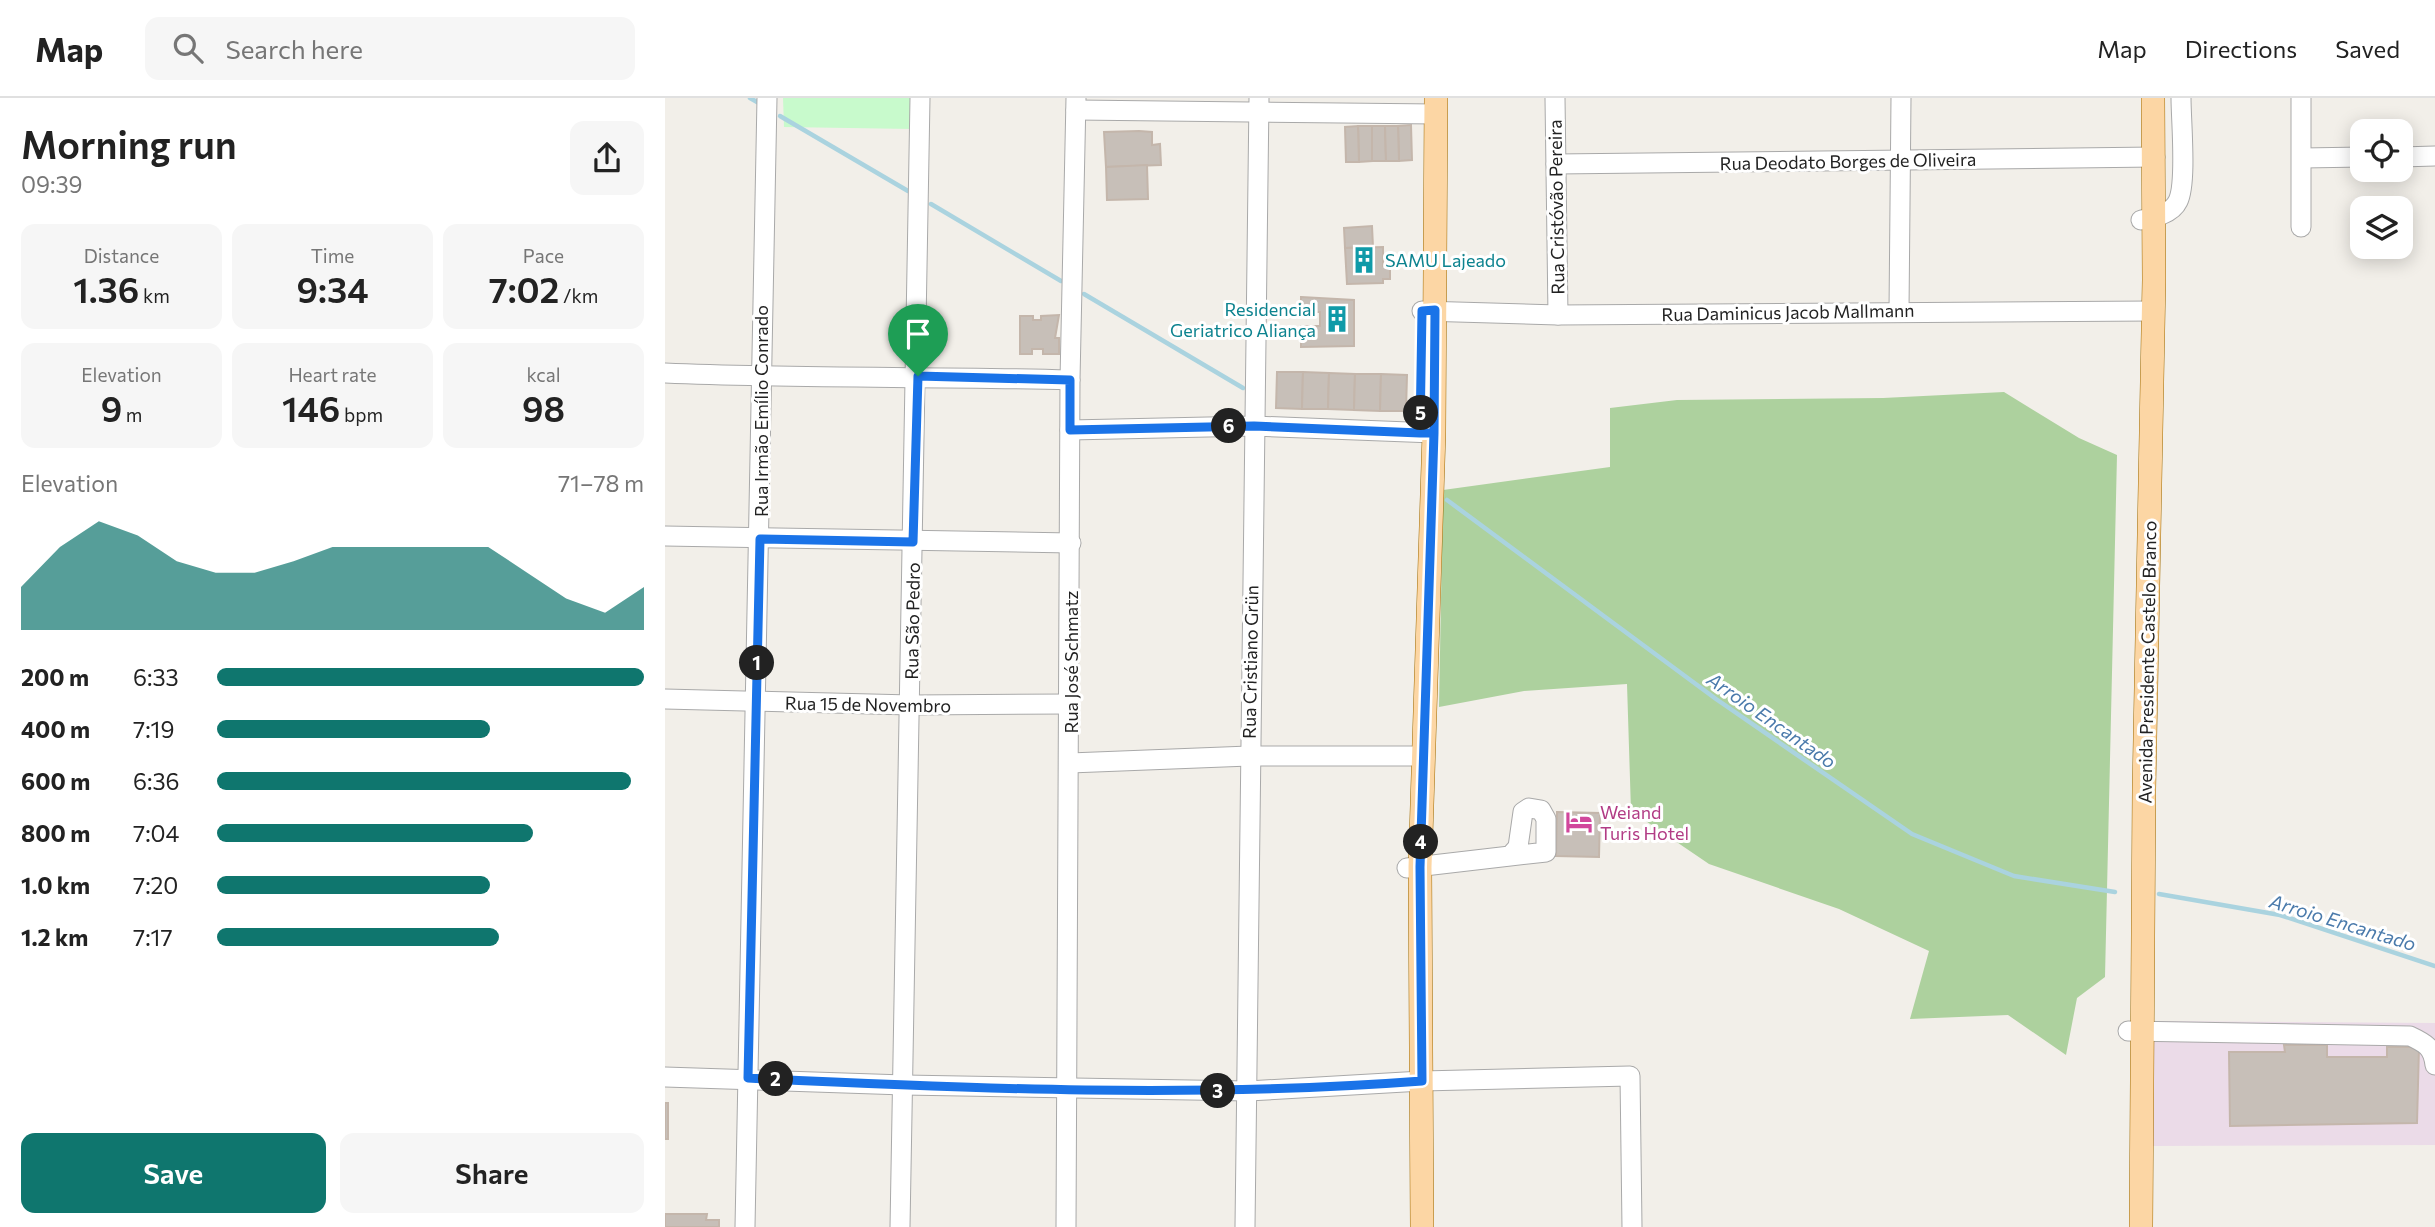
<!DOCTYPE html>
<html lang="en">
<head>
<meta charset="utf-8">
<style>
  :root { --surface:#fff; --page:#f6f6f6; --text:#222; --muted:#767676; --line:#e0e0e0; --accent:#0f766e }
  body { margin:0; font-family:Commissioner,sans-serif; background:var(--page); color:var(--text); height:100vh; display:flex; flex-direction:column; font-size:26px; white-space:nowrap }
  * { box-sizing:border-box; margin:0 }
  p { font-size:23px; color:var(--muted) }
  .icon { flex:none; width:38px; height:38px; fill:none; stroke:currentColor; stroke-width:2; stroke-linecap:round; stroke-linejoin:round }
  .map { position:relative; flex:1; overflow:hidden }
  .sheet { display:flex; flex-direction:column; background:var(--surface); width:665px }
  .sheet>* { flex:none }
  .fabs { position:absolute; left:1685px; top:21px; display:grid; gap:14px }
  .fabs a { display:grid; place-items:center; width:63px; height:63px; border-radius:14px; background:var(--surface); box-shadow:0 4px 18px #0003; font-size:35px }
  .pin { position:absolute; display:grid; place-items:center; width:60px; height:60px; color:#fff; margin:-72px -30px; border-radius:50% 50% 50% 0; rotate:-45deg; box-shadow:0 0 7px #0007 }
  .pin .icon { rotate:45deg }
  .km { position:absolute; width:35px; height:35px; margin:-18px; border-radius:50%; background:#222; color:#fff; font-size:19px; line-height:35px; text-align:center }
  .round { display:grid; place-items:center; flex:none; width:74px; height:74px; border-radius:14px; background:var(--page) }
  .overview { display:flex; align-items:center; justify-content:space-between; height:119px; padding:0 21px }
  h1 { font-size:38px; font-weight:600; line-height:52px }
  .stats { display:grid; grid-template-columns:repeat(3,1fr); gap:10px; height:119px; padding:7px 21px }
  .stats div { display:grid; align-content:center; border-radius:14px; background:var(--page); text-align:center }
  .stats b { font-size:35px; font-weight:600 }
  .stats small { font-size:19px; font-weight:400 }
  .stats p { font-size:19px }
  .chart { height:196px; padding:14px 21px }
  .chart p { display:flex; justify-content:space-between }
  .chart svg { width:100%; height:126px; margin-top:7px; fill:var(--accent); opacity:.7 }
  .button { display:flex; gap:14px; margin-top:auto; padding:14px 21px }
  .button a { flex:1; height:80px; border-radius:14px; background:var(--accent); color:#fff; font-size:28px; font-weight:600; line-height:80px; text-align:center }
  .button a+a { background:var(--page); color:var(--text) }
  ul { padding:0 21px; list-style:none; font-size:23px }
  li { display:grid; grid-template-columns:112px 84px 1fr; align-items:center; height:52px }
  li i { height:18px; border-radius:9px; background:var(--accent) }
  header { display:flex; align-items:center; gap:42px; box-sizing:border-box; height:98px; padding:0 35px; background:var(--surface); border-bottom:2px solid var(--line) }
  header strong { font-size:33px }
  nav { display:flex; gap:38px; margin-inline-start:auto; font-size:24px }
  .search { width:490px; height:63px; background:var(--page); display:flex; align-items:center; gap:18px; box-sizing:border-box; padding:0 24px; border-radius:14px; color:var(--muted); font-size:26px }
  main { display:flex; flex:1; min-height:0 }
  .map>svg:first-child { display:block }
</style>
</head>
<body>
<header>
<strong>Map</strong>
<div class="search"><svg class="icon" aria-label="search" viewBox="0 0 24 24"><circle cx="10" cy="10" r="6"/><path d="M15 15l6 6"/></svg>Search here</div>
<nav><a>Map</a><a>Directions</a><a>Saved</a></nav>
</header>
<main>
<section class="sheet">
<div class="overview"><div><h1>Morning run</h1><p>09:39</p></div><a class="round"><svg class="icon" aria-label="share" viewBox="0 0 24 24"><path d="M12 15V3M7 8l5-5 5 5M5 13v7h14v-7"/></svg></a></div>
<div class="stats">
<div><p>Distance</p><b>1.36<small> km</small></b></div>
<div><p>Time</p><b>9:34</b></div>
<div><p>Pace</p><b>7:02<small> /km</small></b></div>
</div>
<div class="stats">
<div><p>Elevation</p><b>9<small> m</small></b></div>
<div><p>Heart rate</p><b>146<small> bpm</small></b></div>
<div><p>kcal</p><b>98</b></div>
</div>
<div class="chart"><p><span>Elevation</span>71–78 m</p>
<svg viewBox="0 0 160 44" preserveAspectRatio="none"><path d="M0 44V29L10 15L20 6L30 11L40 20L50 24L60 24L70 20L80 15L90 15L100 15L110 15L120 15L130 24L140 33L150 38L160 29V44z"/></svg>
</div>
<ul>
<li><b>200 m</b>6:33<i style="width:100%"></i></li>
<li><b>400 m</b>7:19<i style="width:64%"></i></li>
<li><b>600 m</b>6:36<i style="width:97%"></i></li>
<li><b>800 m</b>7:04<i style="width:74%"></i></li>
<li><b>1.0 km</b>7:20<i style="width:64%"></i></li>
<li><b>1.2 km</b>7:17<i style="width:66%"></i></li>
</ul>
<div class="button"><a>Save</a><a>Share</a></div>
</section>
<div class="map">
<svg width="1770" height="1129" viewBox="0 0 1770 1129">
  <rect width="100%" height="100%" fill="#f2efe9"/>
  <!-- industrial -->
  <path fill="#ebdbe8" d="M 1487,923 L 1770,925 L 1770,1047 L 1487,1048 Z"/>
  <!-- forest -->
  <path fill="#add19e" d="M 1339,294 L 1414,340 L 1452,357 L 1440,879 L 1412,900 L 1401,957 L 1343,917 L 1245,921 L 1264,853 L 1174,811 L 1044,766 L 966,713 L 962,586 L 859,593 L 774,609 L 778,392 L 945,369 L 945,310 L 1012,302 L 1218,300 Z"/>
  <!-- park -->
  <path fill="#c8facc" d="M 118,0 L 249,0 L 248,31 L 119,29 Z"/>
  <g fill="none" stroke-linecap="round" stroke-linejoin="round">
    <!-- stream -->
    <g stroke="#aad3df" stroke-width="4.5">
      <path d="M 85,0 L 92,4"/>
      <path d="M 115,18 L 243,93"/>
      <path d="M 266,106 L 396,183"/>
      <path d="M 419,196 L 578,290"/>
      <path d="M 782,402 L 1051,601 L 1247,736 L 1349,778 L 1450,794"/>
      <path d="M 1494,796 L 1615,817 L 1770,868"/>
    </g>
  </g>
  <!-- building -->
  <g fill="#c7bfb8" stroke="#c4b6ab" stroke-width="2">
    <path d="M 746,27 L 747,62 L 734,63 L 733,28 Z"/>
    <path d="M 693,28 L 707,28 L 707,63 L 694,64 Z"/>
    <path d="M 693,28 L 694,64 L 681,64 L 680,29 Z"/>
    <path d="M 707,28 L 720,28 L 721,63 L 707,63 Z"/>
    <path d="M 720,28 L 733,28 L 734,63 L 721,63 Z"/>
    <path d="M 474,33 L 487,34 L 487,47 L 495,46 L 496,67 L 441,69 L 439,34 Z"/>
    <path d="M 482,67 L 483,101 L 442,102 L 441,69 Z"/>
    <path d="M 707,128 L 708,149 L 680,150 L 679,130 Z"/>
    <path d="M 718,149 L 718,168 L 725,168 L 725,181 L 718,181 L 718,185 L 682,186 L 680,150 Z"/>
    <path d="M 636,199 L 689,202 L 689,248 L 636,249 L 636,228 L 655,228 L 655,214 L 636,214 Z"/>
    <path d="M 394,217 L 390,240 L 394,240 L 394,256 L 378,256 L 378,251 L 367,251 L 367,256 L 355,256 L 355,218 L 368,218 L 368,222 L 376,222 L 376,218 Z"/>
    <path d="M 612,274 L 638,274 L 637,311 L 611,310 Z"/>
    <path d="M 638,274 L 664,275 L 663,311 L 637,311 Z"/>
    <path d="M 664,275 L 690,276 L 689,312 L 663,311 Z"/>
    <path d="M 690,276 L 716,276 L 715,313 L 689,312 Z"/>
    <path d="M 716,276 L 742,277 L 741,313 L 715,313 Z"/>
    <path d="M 892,714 L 935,715 L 934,759 L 891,758 Z"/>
    <path d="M 1619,947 L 1662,947 L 1662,959 L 1722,959 L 1722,949 L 1754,949 L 1752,1025 L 1565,1028 L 1564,954 L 1620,954 Z"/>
    <rect x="0" y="1005" width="3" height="36"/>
    <path d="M 0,1116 L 42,1116 L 41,1122 L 54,1122 L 54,1129 L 0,1129 Z"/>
  </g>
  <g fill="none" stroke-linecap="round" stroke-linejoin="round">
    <defs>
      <g id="minor">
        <path d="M 890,0 L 893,217"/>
        <path d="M 1636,0 L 1636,129"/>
        <path d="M 411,12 L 771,16"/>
        <path d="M 1736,59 L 1770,58"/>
        <path d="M 1638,60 L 1698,59"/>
        <path d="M 891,66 L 1490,59"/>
        <path d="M 1476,122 C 1488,120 1507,116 1513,103 C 1522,85 1516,23 1516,0"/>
        <path d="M 757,213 L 893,217 L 1488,213"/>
        <path d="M 1234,213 L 1236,0"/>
        <path d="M 0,275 C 135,281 270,278 405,282"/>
        <path d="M 405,332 L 589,328 L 769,335"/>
        <path d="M 0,438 L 406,445"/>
        <path d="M 0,601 L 246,607 L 405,606"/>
        <path d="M 405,665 L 584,658 L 759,658"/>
        <path d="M 742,770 L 845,758 L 853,749 L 858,714 L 864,710 L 876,712 L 881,721 L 881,754 L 845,758"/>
        <path d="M 1463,933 L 1745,938 C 1760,945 1768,949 1770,967"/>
        <path d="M 0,979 L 239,987 L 583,993 L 757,983 L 965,978 L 967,1129"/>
        <path d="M 80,1129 L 102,0"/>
        <path d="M 235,1129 L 255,0"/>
        <path d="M 401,1129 L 405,282 L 411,0"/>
        <path d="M 580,1129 L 594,0"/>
      </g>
      <g id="major">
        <path d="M 757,1129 L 755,769 L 769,335 L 771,0"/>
        <path d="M 1476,1129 L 1479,692 L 1489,182 L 1488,0"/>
      </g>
    </defs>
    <!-- minor casing -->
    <use href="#minor" stroke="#a9a9a9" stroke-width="21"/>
    <!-- major casing -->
    <use href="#major" stroke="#a06b00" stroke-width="24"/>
    <!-- minor -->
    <use href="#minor" stroke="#fff" stroke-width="19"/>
    <!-- major -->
    <use href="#major" stroke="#fcd6a4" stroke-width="23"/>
  </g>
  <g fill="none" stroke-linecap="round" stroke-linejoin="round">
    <defs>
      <path id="route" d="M 253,278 L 248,444 L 95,441 L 83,980 C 308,991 533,1000 757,983 L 755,769 L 769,335 L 755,335 L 757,213 L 770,212 L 769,335 L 755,335 L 589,328 L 405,332 L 405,282 L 253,278"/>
    </defs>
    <!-- route casing -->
    <use href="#route" stroke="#fff" stroke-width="14"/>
    <!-- route -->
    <use href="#route" stroke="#1a73e8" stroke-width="9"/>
  </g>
  <!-- icons -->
  <defs>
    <symbol id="building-bare" viewBox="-9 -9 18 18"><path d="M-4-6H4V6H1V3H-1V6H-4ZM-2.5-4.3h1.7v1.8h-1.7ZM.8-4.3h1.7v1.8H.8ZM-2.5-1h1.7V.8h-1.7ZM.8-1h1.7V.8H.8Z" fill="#0f9aa8" stroke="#fff" stroke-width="2.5" paint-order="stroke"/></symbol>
    <symbol id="hotel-bare" viewBox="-9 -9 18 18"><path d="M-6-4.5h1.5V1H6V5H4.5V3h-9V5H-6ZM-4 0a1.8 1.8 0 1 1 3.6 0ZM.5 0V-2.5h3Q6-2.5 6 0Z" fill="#d1479c" stroke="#fff" stroke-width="2.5" paint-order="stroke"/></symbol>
  </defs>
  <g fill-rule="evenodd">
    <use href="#building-bare" x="680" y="143" width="38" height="38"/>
    <use href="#building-bare" x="653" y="202" width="38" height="38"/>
    <use href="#hotel-bare" x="895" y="705" width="38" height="38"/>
  </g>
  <g text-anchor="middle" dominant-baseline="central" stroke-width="6" stroke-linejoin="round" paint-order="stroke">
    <!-- street labels -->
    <g font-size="18" fill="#222" stroke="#fff">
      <text transform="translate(1183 63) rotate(-1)">Rua Deodato Borges de Oliveira</text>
      <text transform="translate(891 109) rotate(-91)">Rua Cristóvão Pereira</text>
      <text transform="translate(1123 214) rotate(-1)">Rua Daminicus Jacob Mallmann</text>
      <text transform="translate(96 313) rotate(-90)">Rua Irmão Emílio Conrado</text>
      <text transform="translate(247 523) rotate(-89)">Rua São Pedro</text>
      <text transform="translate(406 564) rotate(-90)">Rua José Schmatz</text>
      <text transform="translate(585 564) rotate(-89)">Rua Cristiano Grün</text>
      <text transform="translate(1482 564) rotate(-89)">Avenida Presidente Castelo Branco</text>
      <text transform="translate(203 606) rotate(1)">Rua 15 de Novembro</text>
    </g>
    <!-- culture labels -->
    <g font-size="18" fill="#0d838f" stroke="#fff" text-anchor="start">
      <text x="720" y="162">SAMU Lajeado</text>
      <text x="651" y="211" text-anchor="end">Residencial<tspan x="651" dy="21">Geriatrico Aliança</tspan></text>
    </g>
    <!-- hotel labels -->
    <g font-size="18" fill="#b23c85" stroke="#fff" text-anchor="start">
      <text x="935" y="714">Weiand<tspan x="935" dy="21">Turis Hotel</tspan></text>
    </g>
    <!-- water labels -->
    <g font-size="19" font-style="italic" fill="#4a7aab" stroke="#fff">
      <text transform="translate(1107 622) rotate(35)">Arroio Encantado</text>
      <text transform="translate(1678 824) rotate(17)">Arroio Encantado</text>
    </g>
  </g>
</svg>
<div class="fabs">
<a><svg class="icon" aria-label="locate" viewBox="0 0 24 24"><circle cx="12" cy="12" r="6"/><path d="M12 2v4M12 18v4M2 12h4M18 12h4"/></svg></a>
<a><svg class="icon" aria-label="layers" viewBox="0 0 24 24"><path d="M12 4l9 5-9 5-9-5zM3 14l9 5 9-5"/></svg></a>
</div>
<div class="pin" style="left:253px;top:278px;background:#1e9e55"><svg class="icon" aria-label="arrive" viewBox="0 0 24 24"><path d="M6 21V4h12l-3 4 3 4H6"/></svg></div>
<b class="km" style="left:92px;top:565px">1</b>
<b class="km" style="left:111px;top:981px">2</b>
<b class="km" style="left:553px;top:993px">3</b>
<b class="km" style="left:756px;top:744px">4</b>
<b class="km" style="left:756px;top:315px">5</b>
<b class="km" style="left:564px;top:328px">6</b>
</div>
</main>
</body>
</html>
